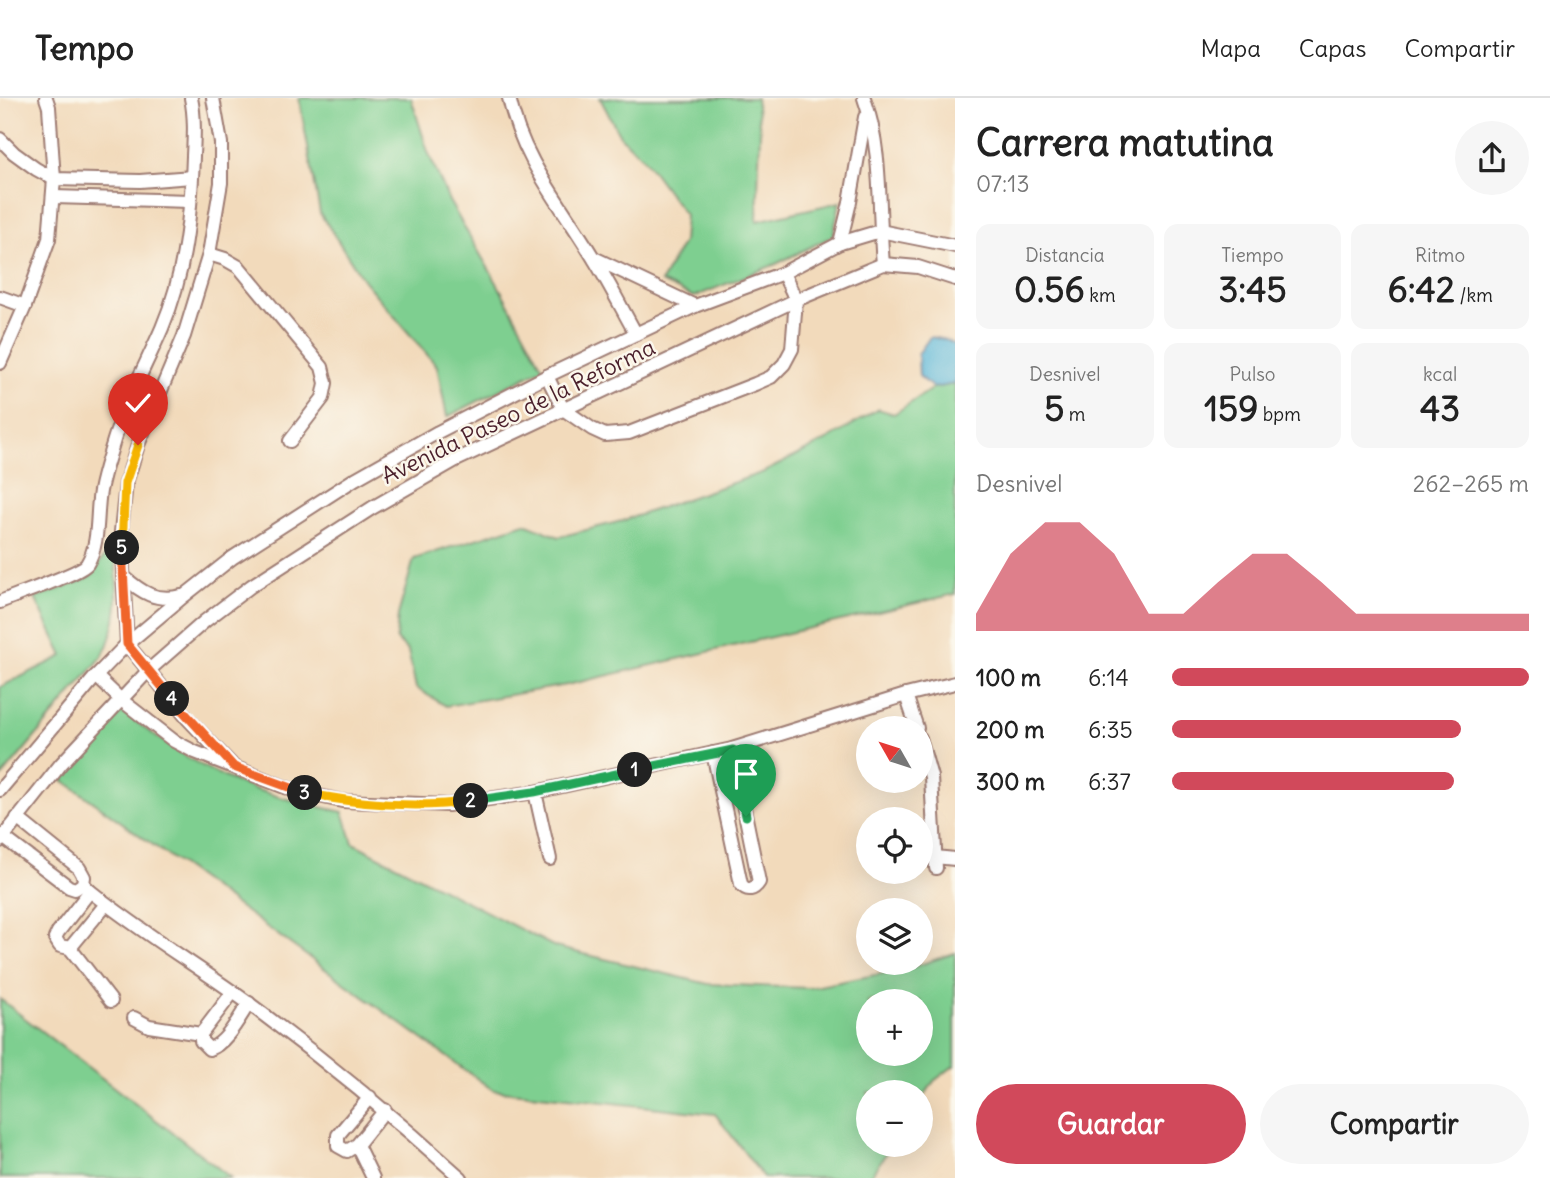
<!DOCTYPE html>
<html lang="es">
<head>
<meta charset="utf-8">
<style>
  :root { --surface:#fff; --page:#f6f6f6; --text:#222; --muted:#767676; --line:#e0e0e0; --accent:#d1495b }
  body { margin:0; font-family:Delius,sans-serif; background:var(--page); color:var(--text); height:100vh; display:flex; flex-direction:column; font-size:26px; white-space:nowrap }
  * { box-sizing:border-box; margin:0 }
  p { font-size:23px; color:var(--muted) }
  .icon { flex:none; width:38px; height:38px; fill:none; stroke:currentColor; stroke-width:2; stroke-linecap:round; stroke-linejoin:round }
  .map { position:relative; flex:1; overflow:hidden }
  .details { display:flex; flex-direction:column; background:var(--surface); width:595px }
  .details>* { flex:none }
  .needle { width:46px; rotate:309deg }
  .tools { position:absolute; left:856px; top:618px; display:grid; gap:14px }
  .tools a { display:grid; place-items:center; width:77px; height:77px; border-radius:50%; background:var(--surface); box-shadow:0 7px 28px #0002; font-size:35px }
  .pin { position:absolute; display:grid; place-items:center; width:60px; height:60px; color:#fff; margin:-72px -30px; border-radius:50% 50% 50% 0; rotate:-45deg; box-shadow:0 0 7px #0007 }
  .pin .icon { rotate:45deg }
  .km { position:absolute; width:35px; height:35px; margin:-18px; border-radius:50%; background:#222; color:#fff; font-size:19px; line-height:35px; text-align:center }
  .round { display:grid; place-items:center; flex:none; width:74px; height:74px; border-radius:37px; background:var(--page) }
  .head { display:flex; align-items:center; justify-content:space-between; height:119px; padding:0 21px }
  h1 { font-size:38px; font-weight:700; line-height:52px }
  .figures { display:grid; grid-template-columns:repeat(3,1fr); gap:10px; height:119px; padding:7px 21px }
  .figures div { display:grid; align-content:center; border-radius:14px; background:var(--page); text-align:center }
  .figures b { font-size:35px; font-weight:700 }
  .figures small { font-size:19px; font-weight:400 }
  .figures p { font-size:19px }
  .chart { height:196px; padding:14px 21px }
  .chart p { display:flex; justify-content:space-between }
  .chart svg { width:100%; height:126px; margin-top:7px; fill:var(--accent); opacity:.7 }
  .cta { display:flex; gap:14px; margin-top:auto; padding:14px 21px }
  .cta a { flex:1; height:80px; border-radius:42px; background:var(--accent); color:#fff; font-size:28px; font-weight:700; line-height:80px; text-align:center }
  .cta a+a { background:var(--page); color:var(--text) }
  ul { padding:0 21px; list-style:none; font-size:23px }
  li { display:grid; grid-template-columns:112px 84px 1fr; align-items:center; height:52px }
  li i { height:18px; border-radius:9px; background:var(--accent) }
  header { display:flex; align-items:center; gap:42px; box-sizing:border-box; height:98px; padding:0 35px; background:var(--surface); border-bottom:2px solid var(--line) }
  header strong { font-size:33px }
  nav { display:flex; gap:38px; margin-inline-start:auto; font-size:24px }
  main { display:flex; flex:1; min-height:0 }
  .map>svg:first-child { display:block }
</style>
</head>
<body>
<header>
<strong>Tempo</strong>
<nav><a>Mapa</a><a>Capas</a><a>Compartir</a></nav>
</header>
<main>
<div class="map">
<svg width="955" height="1080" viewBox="0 0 955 1080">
  <rect width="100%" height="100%" fill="#fbf7ec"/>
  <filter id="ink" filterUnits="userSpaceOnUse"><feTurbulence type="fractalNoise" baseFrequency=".0143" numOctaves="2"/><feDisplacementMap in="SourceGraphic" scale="14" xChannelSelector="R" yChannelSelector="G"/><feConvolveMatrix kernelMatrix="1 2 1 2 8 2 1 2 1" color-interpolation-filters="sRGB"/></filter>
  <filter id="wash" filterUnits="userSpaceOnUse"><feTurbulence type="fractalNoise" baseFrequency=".00686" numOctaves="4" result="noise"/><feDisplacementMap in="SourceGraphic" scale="28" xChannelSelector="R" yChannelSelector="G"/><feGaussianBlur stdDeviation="1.57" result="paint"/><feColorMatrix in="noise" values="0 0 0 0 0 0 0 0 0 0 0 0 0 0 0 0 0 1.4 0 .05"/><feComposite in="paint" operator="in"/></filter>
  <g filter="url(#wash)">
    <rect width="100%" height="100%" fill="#f2dabb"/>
    <!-- green -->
    <g fill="#7ecf90" stroke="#64775e" stroke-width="2" fill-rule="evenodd">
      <path d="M 299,0 L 411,0 L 428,54 L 449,103 L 497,185 L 543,270 L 447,319 L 437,268 L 364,183 L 320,115 Z"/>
      <path d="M 600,0 L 756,0 L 760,34 L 757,123 L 840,104 L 833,138 L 776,166 L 694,199 L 661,184 L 683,144 L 685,117 L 644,61 L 620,38 Z"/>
      <path d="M 955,286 L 955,496 L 567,587 L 446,608 L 416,590 L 408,553 L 396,541 L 398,517 L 414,461 L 525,425 L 559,439 L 622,423 L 764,374 L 829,341 L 878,311 L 894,316 L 933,290 Z"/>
      <path d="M 106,456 L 115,456 C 118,497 121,522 102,559 L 0,681 L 0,589 L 63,558 L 35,500 L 84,482 L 91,477 Z"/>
      <path d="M 122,613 C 152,636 183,659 218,676 C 257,695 301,705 343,714 L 353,745 L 555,849 L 708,886 L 809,890 L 910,870 L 955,855 L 955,967 L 934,983 L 921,1003 L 920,994 L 868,994 L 868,1046 L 892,1047 L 869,1080 L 764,1080 L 715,1016 L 493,992 L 63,682 ZM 920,903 L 920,956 L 868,956 L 868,903 Z"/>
      <path d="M 0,901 L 231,1080 L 0,1080 Z"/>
    </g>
    <!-- water -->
    <path fill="#59b5d7" stroke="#526a81" stroke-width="2" d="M 930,239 L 946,242 L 955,247 L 955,286 L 933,290 L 919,278 L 918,256 Z"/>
  </g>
  <g filter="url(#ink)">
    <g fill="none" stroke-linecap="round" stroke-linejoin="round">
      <defs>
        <g id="street">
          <path d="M 213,0 L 221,45 L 221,85 L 209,156 L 184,238 L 138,347 L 126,385 L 121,434 L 127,546 L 187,620 L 231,666"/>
          <path d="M 509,0 C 523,64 562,107 594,161 C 609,185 622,211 636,236"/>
          <path d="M 864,0 C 883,53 878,111 883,166"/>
          <path d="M 0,41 L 14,55 L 36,71 L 54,81 L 140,83 L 192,79"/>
          <path d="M 54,99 L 190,103"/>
          <path d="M 840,145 L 850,104 L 865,19"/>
          <path d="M 209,156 L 225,161 L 239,169 L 322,269 L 326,285 L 323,300 L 290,343"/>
          <path d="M 594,160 L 695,208"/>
          <path d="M 0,199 L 25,208"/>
          <path d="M 0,265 L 25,208 L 49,141 L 54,81 L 49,9 L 46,0"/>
          <path d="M 547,278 L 563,311 L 592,331 L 605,337 L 629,335 L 755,286 L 771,279 L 784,266 L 792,251 L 796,202 L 783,175"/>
          <path d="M 123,478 C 142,495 156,504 181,498"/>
          <path d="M 0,504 C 15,497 81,475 87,466 C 100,445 96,417 100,393 C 103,376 109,359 114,342 C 126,303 146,267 162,230 C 185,176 191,116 193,58 C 194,38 195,19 191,0"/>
          <path d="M 96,578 L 120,601 L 174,643 L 195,654 L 295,693 L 342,703 L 448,707 L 535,694 L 732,651 L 906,597 L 955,585"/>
          <path d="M 906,597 L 917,630"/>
          <path d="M 920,640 L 931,679 L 936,770"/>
          <path d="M 713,655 L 741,786 C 747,794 754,792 759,784 L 732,651"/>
          <path d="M 0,692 L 96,578 L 127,546 L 184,498 L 232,460 L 355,381 L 438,334 L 547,278 L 695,208 L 783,175 L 840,145 L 880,133 L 955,148"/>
          <path d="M 535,694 L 550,761"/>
          <path d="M 17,720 L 79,770 L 84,779 L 83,786 L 90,793 C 142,835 198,868 251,907 C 325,962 393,1018 461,1080"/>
          <path d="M 3,739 L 69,789 L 75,791 L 83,786"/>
          <path d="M 0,743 L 61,666 L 148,573 L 205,523 L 251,488 L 372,410 L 454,363 L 796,202 L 883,166 L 918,169 L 955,181"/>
          <path d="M 935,759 L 955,761"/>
          <path d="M 90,793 L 58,834 L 55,840 L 60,848 L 70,850 L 106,806"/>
          <path d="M 70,850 L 111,903"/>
          <path d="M 233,894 L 201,936 L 201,943 L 209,951 C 226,946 239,920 249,905"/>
          <path d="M 134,920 L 149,928 L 201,936"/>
          <path d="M 370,999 L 338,1037 L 338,1048 L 347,1053 L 357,1047 L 385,1012"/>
          <path d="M 357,1047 L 373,1080"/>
        </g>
      </defs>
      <!-- street casing -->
      <use href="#street" stroke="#9e7c73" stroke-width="16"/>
      <!-- street -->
      <use href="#street" stroke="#fff" stroke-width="12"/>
    </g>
  </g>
  <g fill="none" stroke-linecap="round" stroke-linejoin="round" filter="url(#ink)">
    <defs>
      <path id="split-1" d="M 635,672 L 733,652 L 746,718"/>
      <path id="split-2" d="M 471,703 L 534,694 L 635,672"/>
      <path id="split-3" d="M 305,695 C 356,706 418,711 471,703"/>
      <path id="split-4" d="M 172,601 L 234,669 L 305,695"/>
      <path id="split-5" d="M 122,450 L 127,546 L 172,601"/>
      <path id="split-6" d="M 122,450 L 125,385 L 138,347"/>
    </defs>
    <!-- split-1 casing -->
    <use href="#split-1" stroke="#fff" stroke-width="14"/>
    <!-- split-2 casing -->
    <use href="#split-2" stroke="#fff" stroke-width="14"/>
    <!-- split-3 casing -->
    <use href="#split-3" stroke="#fff" stroke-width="14"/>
    <!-- split-4 casing -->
    <use href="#split-4" stroke="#fff" stroke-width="14"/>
    <!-- split-5 casing -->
    <use href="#split-5" stroke="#fff" stroke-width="14"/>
    <!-- split-6 casing -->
    <use href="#split-6" stroke="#fff" stroke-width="14"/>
    <!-- split-1 -->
    <use href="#split-1" stroke="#22a559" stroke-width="9"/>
    <!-- split-2 -->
    <use href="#split-2" stroke="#22a559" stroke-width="9"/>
    <!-- split-3 -->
    <use href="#split-3" stroke="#f5b400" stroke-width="9"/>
    <!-- split-4 -->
    <use href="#split-4" stroke="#f0652b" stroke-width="9"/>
    <!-- split-5 -->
    <use href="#split-5" stroke="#f0652b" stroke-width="9"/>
    <!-- split-6 -->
    <use href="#split-6" stroke="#f5b400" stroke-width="9"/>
  </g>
  <g text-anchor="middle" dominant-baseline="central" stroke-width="5" stroke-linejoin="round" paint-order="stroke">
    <!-- street labels -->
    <g font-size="23" fill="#4a1f2b" stroke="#fbf7ec">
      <text transform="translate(518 313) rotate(-26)">Avenida Paseo de la Reforma</text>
    </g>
  </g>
</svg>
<div class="tools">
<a><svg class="needle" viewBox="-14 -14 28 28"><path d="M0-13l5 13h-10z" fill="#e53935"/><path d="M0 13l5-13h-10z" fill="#767676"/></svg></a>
<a><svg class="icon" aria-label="locate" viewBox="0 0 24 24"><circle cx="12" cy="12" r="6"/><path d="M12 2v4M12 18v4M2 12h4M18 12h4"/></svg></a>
<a><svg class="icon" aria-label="layers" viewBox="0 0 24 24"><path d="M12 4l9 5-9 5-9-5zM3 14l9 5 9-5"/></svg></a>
<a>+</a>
<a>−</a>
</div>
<div class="pin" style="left:746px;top:718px;background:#1e9e55"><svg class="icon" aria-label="arrive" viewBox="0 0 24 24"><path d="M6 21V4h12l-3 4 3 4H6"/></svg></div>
<div class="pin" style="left:138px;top:347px;background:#d93025"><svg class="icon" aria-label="check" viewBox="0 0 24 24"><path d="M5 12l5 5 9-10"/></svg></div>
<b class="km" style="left:635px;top:672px">1</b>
<b class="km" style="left:471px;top:703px">2</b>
<b class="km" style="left:305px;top:695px">3</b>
<b class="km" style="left:172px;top:601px">4</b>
<b class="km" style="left:122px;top:450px">5</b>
</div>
<section class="details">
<div class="head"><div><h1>Carrera matutina</h1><p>07:13</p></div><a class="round"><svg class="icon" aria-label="share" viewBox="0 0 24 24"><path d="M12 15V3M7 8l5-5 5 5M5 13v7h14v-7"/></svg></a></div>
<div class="figures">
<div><p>Distancia</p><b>0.56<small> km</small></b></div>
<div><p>Tiempo</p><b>3:45</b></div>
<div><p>Ritmo</p><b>6:42<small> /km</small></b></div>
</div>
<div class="figures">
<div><p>Desnivel</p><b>5<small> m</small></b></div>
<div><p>Pulso</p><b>159<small> bpm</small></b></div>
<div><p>kcal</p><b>43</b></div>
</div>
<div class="chart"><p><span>Desnivel</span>262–265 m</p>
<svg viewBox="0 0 160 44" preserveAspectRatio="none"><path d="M0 44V38L10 17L20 6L30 6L40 17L50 38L60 38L70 27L80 17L90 17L100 27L110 38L120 38L130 38L140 38L150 38L160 38V44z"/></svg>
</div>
<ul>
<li><b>100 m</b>6:14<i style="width:100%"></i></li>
<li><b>200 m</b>6:35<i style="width:81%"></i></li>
<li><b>300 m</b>6:37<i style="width:79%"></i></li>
</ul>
<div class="cta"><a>Guardar</a><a>Compartir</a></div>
</section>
</main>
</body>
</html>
